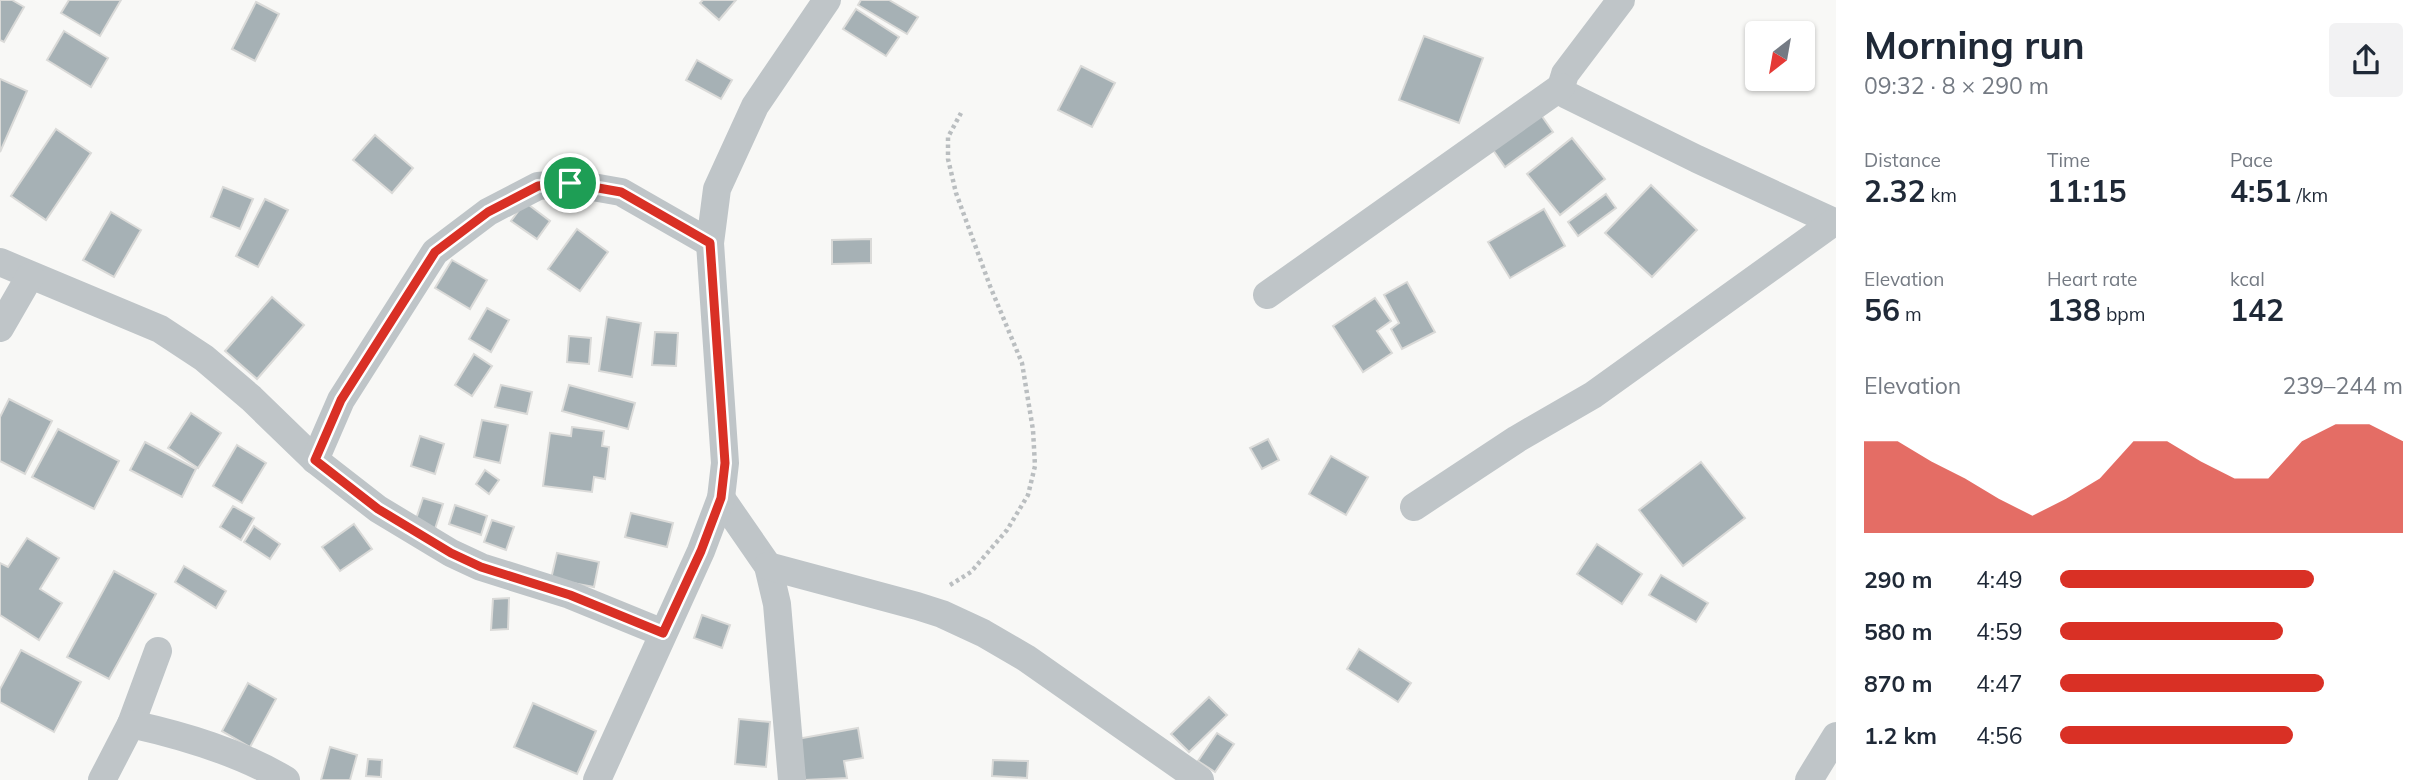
<!DOCTYPE html>
<html lang="en">
<head>
<meta charset="utf-8">
<style>
  :root { --surface:#fff; --page:#f2f2f3; --text:#1f2937; --muted:#747a83; --accent:#d93025 }
  body { margin:0; font-family:Mulish,sans-serif; background:var(--page); color:var(--text); height:100vh; display:flex; flex-direction:column; font-size:26px; white-space:nowrap }
  * { box-sizing:border-box; margin:0 }
  p { font-size:23px; color:var(--muted) }
  .icon { flex:none; width:38px; height:38px; fill:none; stroke:currentColor; stroke-width:2; stroke-linecap:round; stroke-linejoin:round }
  .map { position:relative; flex:1; overflow:hidden }
  .side { display:flex; flex-direction:column; background:var(--surface); width:595px }
  .side>* { flex:none }
  .needle { width:46px; rotate:211deg }
  .tools { position:absolute; left:1745px; top:21px; display:grid; gap:14px }
  .tools a { display:grid; place-items:center; width:70px; height:70px; border-radius:7px; background:var(--surface); box-shadow:0 2px 5px #0004; font-size:35px }
  .pin { position:absolute; display:grid; place-items:center; width:60px; height:60px; color:#fff; margin:-30px; border:4px solid #fff; border-radius:50%; box-shadow:0 2px 7px #0007 }
  .round { display:grid; place-items:center; flex:none; width:74px; height:74px; border-radius:7px; background:var(--page) }
  .headline { display:flex; align-items:center; justify-content:space-between; height:119px; padding:0 28px }
  h1 { font-size:38px; font-weight:700; line-height:52px }
  .stats { display:grid; grid-template-columns:repeat(3,1fr); gap:10px; height:119px; padding:7px 28px }
  .stats div { display:grid; align-content:center }
  .stats b { font-size:30px; font-weight:700 }
  .stats small { font-size:19px; font-weight:400 }
  .stats p { font-size:19px }
  .chart { height:196px; padding:14px 28px }
  .chart p { display:flex; justify-content:space-between }
  .chart svg { width:100%; height:126px; margin-top:7px; fill:var(--accent); opacity:.7 }
  ul { padding:0 28px; list-style:none; font-size:23px }
  li { display:grid; grid-template-columns:112px 84px 1fr; align-items:center; height:52px }
  li i { height:18px; border-radius:9px; background:var(--accent) }
  main { display:flex; flex:1; min-height:0 }
  .map>svg:first-child { display:block }
</style>
</head>
<body>
<main>
<div class="map">
<svg width="1836" height="780" viewBox="0 0 1836 780">
  <rect width="100%" height="100%" fill="#f8f8f6"/>
  <!-- building -->
  <g fill="#a6b1b5" stroke="#dadad8" stroke-width="2">
    <path d="M 0,0 L 12,0 L 24,7 L 4,42 L 0,40 Z"/>
    <path d="M 69,0 L 121,0 L 100,36 L 61,13 Z"/>
    <path d="M 703,0 L 736,0 L 719,20 L 700,3 Z"/>
    <path d="M 861,0 L 889,0 L 918,17 L 907,34 L 858,5 Z"/>
    <path d="M 256,2 L 279,14 L 255,61 L 232,49 Z"/>
    <path d="M 856,9 L 899,37 L 886,56 L 843,29 Z"/>
    <path d="M 64,31 L 108,58 L 91,87 L 47,60 Z"/>
    <path d="M 1424,36 L 1483,58 L 1459,123 L 1399,100 Z"/>
    <path d="M 697,60 L 732,80 L 721,99 L 686,80 Z"/>
    <path d="M 1081,66 L 1115,83 L 1092,127 L 1058,110 Z"/>
    <path d="M 0,79 L 27,91 L 0,152 Z"/>
    <path d="M 1539,112 L 1553,132 L 1505,167 L 1491,147 Z"/>
    <path d="M 56,129 L 91,153 L 46,220 L 11,196 Z"/>
    <path d="M 375,135 L 413,168 L 392,193 L 353,160 Z"/>
    <path d="M 1572,138 L 1605,179 L 1560,215 L 1527,174 Z"/>
    <path d="M 1651,185 L 1697,230 L 1652,277 L 1605,233 Z"/>
    <path d="M 223,187 L 253,199 L 240,229 L 211,217 Z"/>
    <path d="M 1606,194 L 1616,208 L 1578,236 L 1568,222 Z"/>
    <path d="M 265,199 L 288,210 L 258,267 L 236,256 Z"/>
    <path d="M 525,202 L 550,221 L 537,239 L 511,221 Z"/>
    <path d="M 1544,209 L 1565,246 L 1510,278 L 1488,242 Z"/>
    <path d="M 111,212 L 141,230 L 114,277 L 83,260 Z"/>
    <path d="M 577,229 L 608,252 L 580,291 L 548,269 Z"/>
    <path d="M 871,239 L 871,263 L 832,264 L 832,240 Z"/>
    <path d="M 452,260 L 487,280 L 470,309 L 435,288 Z"/>
    <path d="M 1407,282 L 1435,332 L 1402,349 L 1391,329 L 1399,323 L 1384,295 Z"/>
    <path d="M 272,297 L 304,325 L 257,379 L 225,351 Z"/>
    <path d="M 1375,298 L 1391,321 L 1377,331 L 1392,353 L 1363,372 L 1333,326 Z"/>
    <path d="M 487,308 L 509,320 L 491,352 L 469,339 Z"/>
    <path d="M 607,317 L 641,323 L 632,377 L 599,371 Z"/>
    <path d="M 655,332 L 678,333 L 676,366 L 652,365 Z"/>
    <path d="M 569,336 L 591,338 L 589,364 L 567,362 Z"/>
    <path d="M 474,354 L 492,366 L 472,396 L 455,385 Z"/>
    <path d="M 501,385 L 532,392 L 527,414 L 495,407 Z"/>
    <path d="M 569,385 L 635,403 L 628,429 L 562,411 Z"/>
    <path d="M 9,399 L 52,421 L 25,474 L 0,461 L 0,417 Z"/>
    <path d="M 191,413 L 221,433 L 198,468 L 168,448 Z"/>
    <path d="M 482,420 L 508,425 L 500,463 L 474,457 Z"/>
    <path d="M 572,427 L 604,431 L 602,446 L 609,447 L 605,479 L 594,477 L 592,492 L 543,486 L 550,433 L 571,436 Z"/>
    <path d="M 58,429 L 119,461 L 94,509 L 32,477 Z"/>
    <path d="M 420,436 L 444,444 L 435,474 L 411,466 Z"/>
    <path d="M 1268,439 L 1279,460 L 1262,469 L 1250,448 Z"/>
    <path d="M 145,442 L 196,469 L 182,497 L 130,470 Z"/>
    <path d="M 237,445 L 266,463 L 242,503 L 213,486 Z"/>
    <path d="M 1331,456 L 1368,477 L 1346,515 L 1309,494 Z"/>
    <path d="M 1701,462 L 1745,518 L 1683,566 L 1639,510 Z"/>
    <path d="M 485,470 L 499,480 L 489,494 L 476,484 Z"/>
    <path d="M 423,498 L 443,504 L 434,532 L 414,525 Z"/>
    <path d="M 455,505 L 487,516 L 481,535 L 449,524 Z"/>
    <path d="M 233,506 L 254,518 L 241,540 L 220,527 Z"/>
    <path d="M 631,513 L 673,523 L 667,547 L 625,537 Z"/>
    <path d="M 492,520 L 514,527 L 506,550 L 484,542 Z"/>
    <path d="M 354,524 L 372,549 L 340,571 L 322,547 Z"/>
    <path d="M 254,526 L 280,544 L 270,559 L 244,542 Z"/>
    <path d="M 27,538 L 59,558 L 40,589 L 62,603 L 39,640 L 0,615 L 0,563 L 8,567 Z"/>
    <path d="M 1597,544 L 1642,574 L 1622,604 L 1577,574 Z"/>
    <path d="M 557,553 L 599,562 L 594,587 L 551,579 Z"/>
    <path d="M 184,566 L 226,591 L 216,608 L 175,582 Z"/>
    <path d="M 114,571 L 156,594 L 109,679 L 67,657 Z"/>
    <path d="M 1661,575 L 1708,603 L 1696,622 L 1649,595 Z"/>
    <path d="M 509,598 L 508,629 L 491,630 L 493,599 Z"/>
    <path d="M 702,615 L 730,625 L 722,648 L 694,638 Z"/>
    <path d="M 1359,649 L 1411,683 L 1398,702 L 1347,669 Z"/>
    <path d="M 21,650 L 81,682 L 54,732 L 0,702 L 0,689 Z"/>
    <path d="M 248,683 L 276,699 L 250,747 L 222,731 Z"/>
    <path d="M 1209,697 L 1227,715 L 1189,752 L 1171,734 Z"/>
    <path d="M 533,703 L 596,731 L 577,774 L 514,747 Z"/>
    <path d="M 739,719 L 770,722 L 766,767 L 735,764 Z"/>
    <path d="M 858,728 L 863,758 L 844,761 L 847,778 L 805,780 L 797,739 Z"/>
    <path d="M 1217,733 L 1234,744 L 1215,772 L 1198,761 Z"/>
    <path d="M 330,747 L 357,755 L 350,780 L 321,780 Z"/>
    <path d="M 368,759 L 382,760 L 381,777 L 366,776 Z"/>
    <path d="M 993,760 L 1028,761 L 1027,778 L 992,776 Z"/>
  </g>
  <g fill="none" stroke-linecap="round" stroke-linejoin="round">
    <!-- path -->
    <path stroke="#babec0" stroke-width="4.5" stroke-dasharray="3.5 3.5" stroke-linecap="butt" d="M 950,585 L 971,572 L 1007,530 L 1028,495 L 1035,466 L 1033,430 L 1022,363 L 990,286 L 956,193 L 948,159 L 948,137 L 961,113"/>
    <!-- minor -->
    <g stroke="#bfc5c8" stroke-width="28">
      <path d="M 1621,0 L 1565,74 L 1561,87 L 1567,95 L 1697,159 L 1836,223"/>
      <path d="M 0,262 L 160,329 L 204,358 L 251,398 L 315,460 L 378,509 L 451,553 L 481,567 L 570,595 L 663,633"/>
      <path d="M 1267,295 L 1561,87"/>
      <path d="M 0,328 L 30,276"/>
      <path d="M 315,460 L 341,400 L 435,252 L 488,212 L 538,186 L 570,183 L 621,192 L 710,243"/>
      <path d="M 721,498 L 768,566 L 777,604 L 792,780"/>
      <path d="M 1414,507 L 1517,439 L 1593,395 L 1834,222"/>
      <path d="M 768,566 L 917,606 L 942,614 L 983,633 L 1026,658 L 1200,780"/>
      <path d="M 131,724 L 158,651"/>
      <path d="M 102,780 L 131,724 C 185,736 239,752 286,780"/>
      <path d="M 597,780 L 701,551 L 721,498 L 725,463 L 710,243 L 717,189 L 755,106 L 827,0"/>
      <path d="M 1809,780 L 1836,736"/>
    </g>
  </g>
  <g fill="none" stroke-linecap="round" stroke-linejoin="round">
    <defs>
      <path id="route" d="M 570,183 L 621,192 L 710,243 L 725,463 L 721,498 L 701,551 L 663,633 L 570,595 L 481,567 L 451,553 L 378,509 L 315,460 L 341,400 L 435,252 L 488,212 L 538,186 Z"/>
    </defs>
    <!-- route casing -->
    <use href="#route" stroke="#fff" stroke-width="14"/>
    <!-- route -->
    <use href="#route" stroke="#d93025" stroke-width="9"/>
  </g>
</svg>
<div class="tools">
<a><svg class="needle" viewBox="-14 -14 28 28"><path d="M0-13l5 13h-10z" fill="#e53935"/><path d="M0 13l5-13h-10z" fill="#747a83"/></svg></a>
</div>
<div class="pin" style="left:570px;top:183px;background:#1e9e55"><svg class="icon" aria-label="arrive" viewBox="0 0 24 24"><path d="M6 21V4h12l-3 4 3 4H6"/></svg></div>
</div>
<section class="side">
<div class="headline"><div><h1>Morning run</h1><p>09:32 · 8 × 290 m</p></div><a class="round"><svg class="icon" aria-label="share" viewBox="0 0 24 24"><path d="M12 15V3M7 8l5-5 5 5M5 13v7h14v-7"/></svg></a></div>
<div class="stats">
<div><p>Distance</p><b>2.32<small> km</small></b></div>
<div><p>Time</p><b>11:15</b></div>
<div><p>Pace</p><b>4:51<small> /km</small></b></div>
</div>
<div class="stats">
<div><p>Elevation</p><b>56<small> m</small></b></div>
<div><p>Heart rate</p><b>138<small> bpm</small></b></div>
<div><p>kcal</p><b>142</b></div>
</div>
<div class="chart"><p><span>Elevation</span>239–244 m</p>
<svg viewBox="0 0 160 44" preserveAspectRatio="none"><path d="M0 44V12L10 12L20 19L30 25L40 32L50 38L60 32L70 25L80 12L90 12L100 19L110 25L120 25L130 12L140 6L150 6L160 12V44z"/></svg>
</div>
<ul>
<li><b>290 m</b>4:49<i style="width:74%"></i></li>
<li><b>580 m</b>4:59<i style="width:65%"></i></li>
<li><b>870 m</b>4:47<i style="width:77%"></i></li>
<li><b>1.2 km</b>4:56<i style="width:68%"></i></li>
</ul>
</section>
</main>
</body>
</html>
